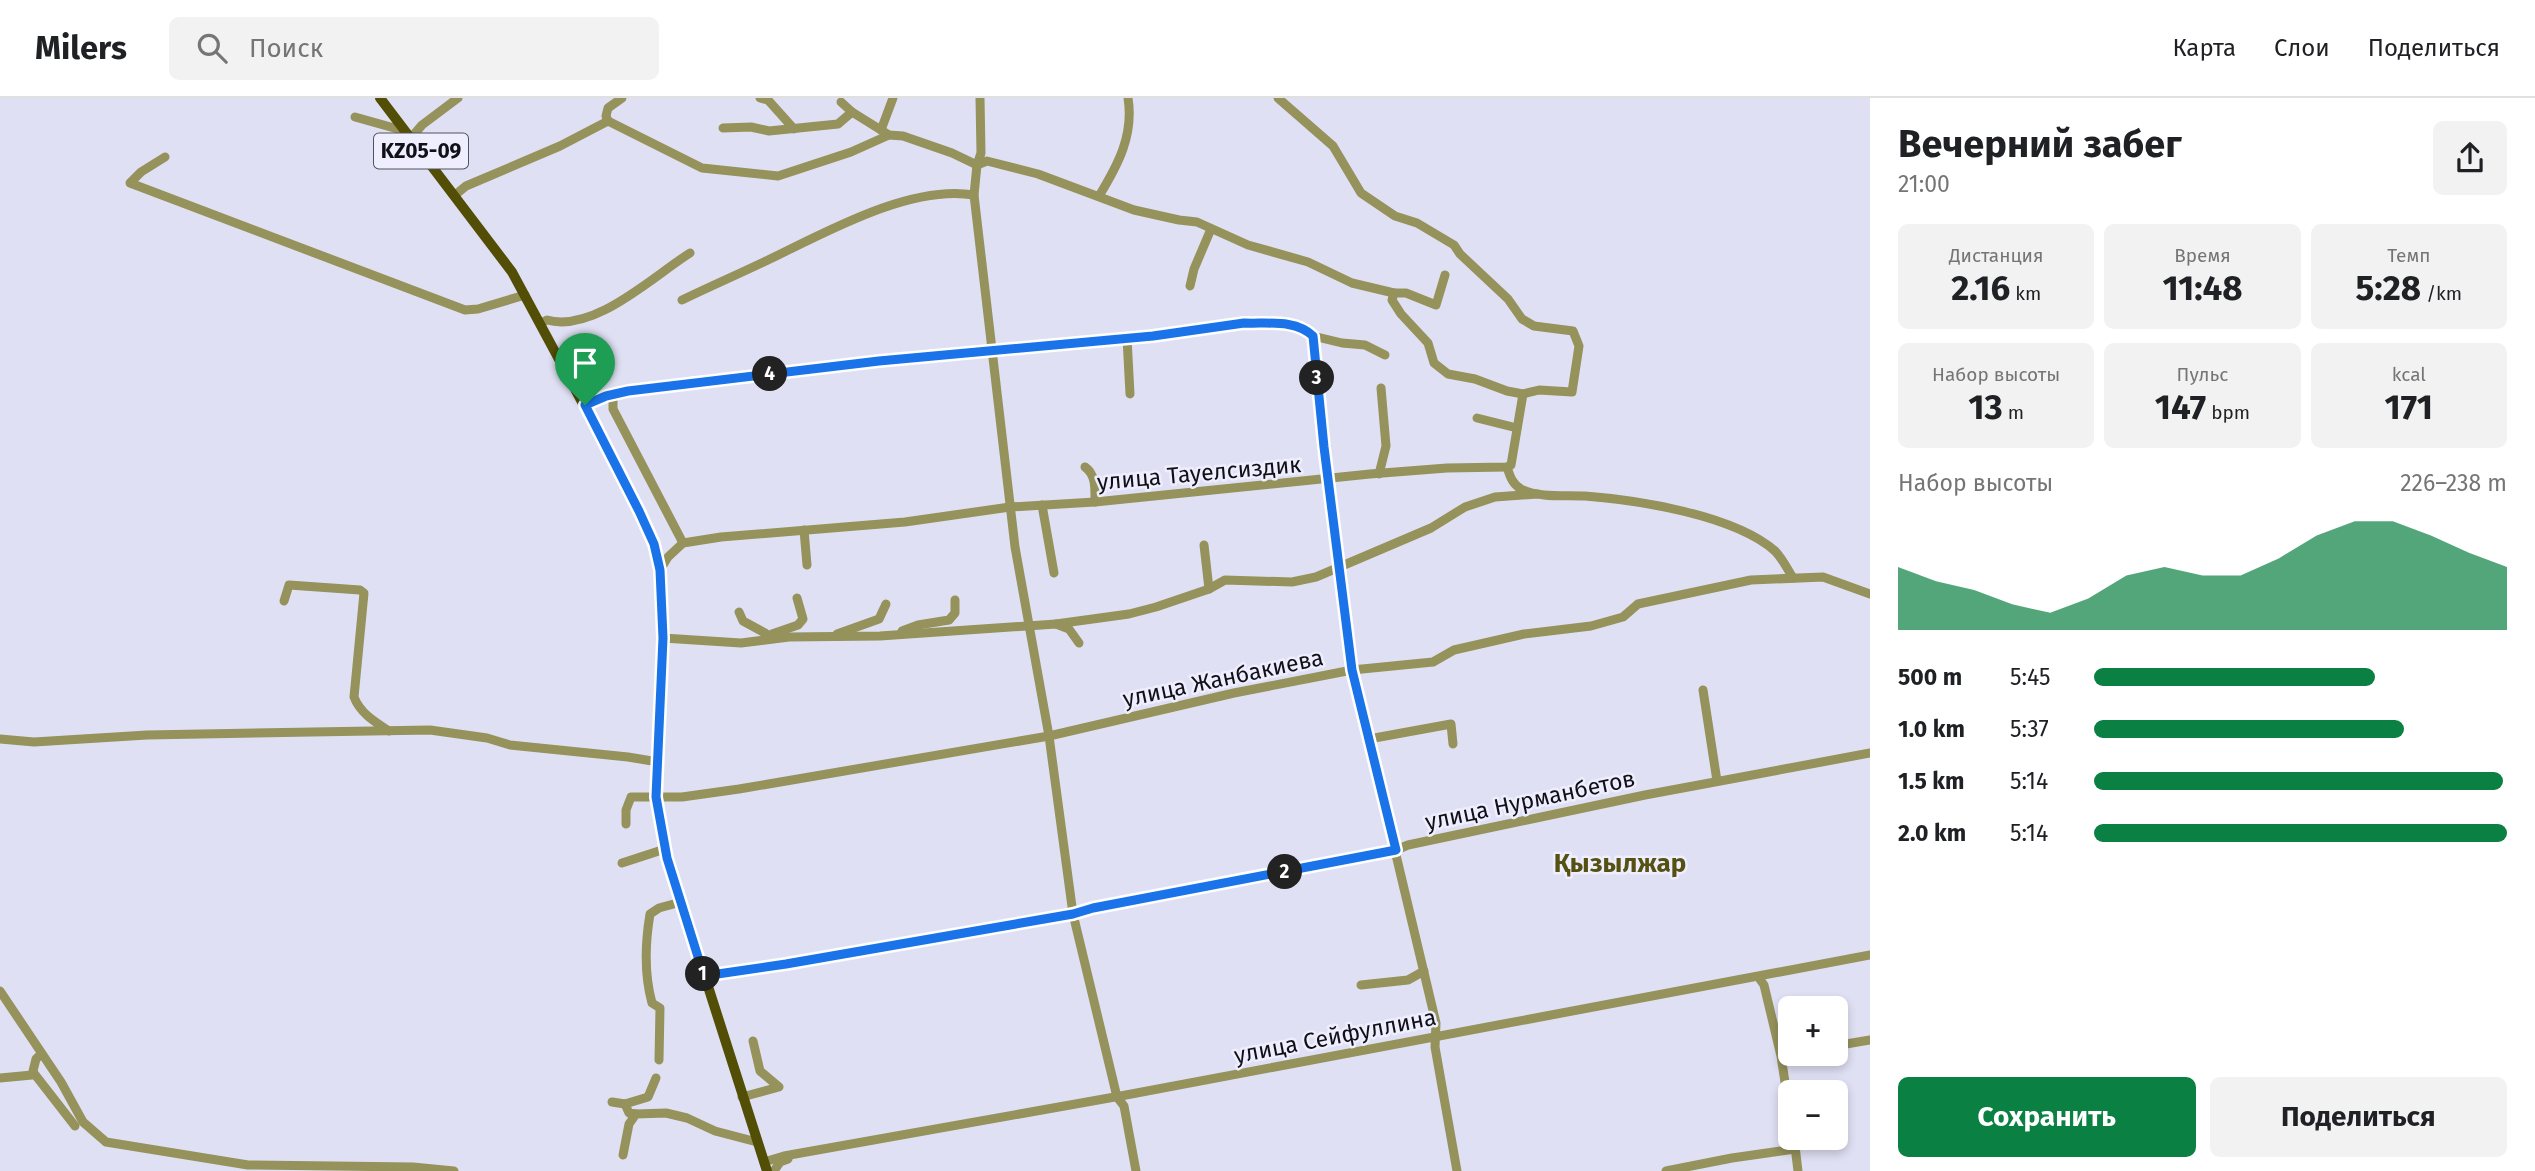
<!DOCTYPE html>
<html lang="ru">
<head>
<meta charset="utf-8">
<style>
  :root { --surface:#fff; --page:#f2f2f2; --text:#202124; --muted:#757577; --line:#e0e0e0; --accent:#0b8043 }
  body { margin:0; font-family:"Fira Sans",sans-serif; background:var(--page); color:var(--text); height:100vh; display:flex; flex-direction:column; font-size:26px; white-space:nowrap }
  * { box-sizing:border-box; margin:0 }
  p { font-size:23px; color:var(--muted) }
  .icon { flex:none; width:38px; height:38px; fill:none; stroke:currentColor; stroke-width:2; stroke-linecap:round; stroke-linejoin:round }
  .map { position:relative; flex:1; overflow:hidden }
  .side { display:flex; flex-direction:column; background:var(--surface); width:665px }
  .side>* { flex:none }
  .buttons { position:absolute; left:1778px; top:898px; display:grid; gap:14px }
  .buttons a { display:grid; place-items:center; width:70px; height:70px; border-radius:10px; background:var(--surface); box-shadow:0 4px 10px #0003; font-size:35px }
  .pin { position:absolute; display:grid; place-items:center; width:60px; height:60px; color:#fff; margin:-72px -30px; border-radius:50% 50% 50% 0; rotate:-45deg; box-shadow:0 0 7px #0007 }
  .pin .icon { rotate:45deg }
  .km { position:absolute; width:35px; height:35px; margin:-18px; border-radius:50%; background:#222; color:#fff; font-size:19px; line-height:35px; text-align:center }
  .round { display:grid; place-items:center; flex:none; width:74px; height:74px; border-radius:10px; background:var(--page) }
  .head { display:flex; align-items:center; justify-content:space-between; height:119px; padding:0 28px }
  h1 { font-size:38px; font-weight:700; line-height:52px }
  .metrics { display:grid; grid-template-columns:repeat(3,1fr); gap:10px; height:119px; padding:7px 28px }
  .metrics div { display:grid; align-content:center; border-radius:10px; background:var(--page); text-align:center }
  .metrics b { font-size:35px; font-weight:700 }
  .metrics small { font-size:19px; font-weight:400 }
  .metrics p { font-size:19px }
  .chart { height:196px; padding:14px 28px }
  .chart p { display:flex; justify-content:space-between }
  .chart svg { width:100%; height:126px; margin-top:7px; fill:var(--accent); opacity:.7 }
  .action { display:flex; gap:14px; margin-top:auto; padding:14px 28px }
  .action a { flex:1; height:80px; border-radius:10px; background:var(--accent); color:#fff; font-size:28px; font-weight:700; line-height:80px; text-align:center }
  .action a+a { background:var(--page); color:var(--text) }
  ul { padding:0 28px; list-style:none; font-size:23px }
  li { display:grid; grid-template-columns:112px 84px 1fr; align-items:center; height:52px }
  li i { height:18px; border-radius:9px; background:var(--accent) }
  header { display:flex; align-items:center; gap:42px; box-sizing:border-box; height:98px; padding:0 35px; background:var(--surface); border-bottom:2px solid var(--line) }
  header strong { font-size:33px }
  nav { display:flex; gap:38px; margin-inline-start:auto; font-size:24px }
  .search { width:490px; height:63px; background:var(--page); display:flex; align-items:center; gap:18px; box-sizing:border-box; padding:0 24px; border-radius:10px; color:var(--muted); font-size:26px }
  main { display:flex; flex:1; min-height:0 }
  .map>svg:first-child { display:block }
</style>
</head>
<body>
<header>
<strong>Milers</strong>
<div class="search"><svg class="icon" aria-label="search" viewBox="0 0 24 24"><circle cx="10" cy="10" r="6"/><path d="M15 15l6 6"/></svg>Поиск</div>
<nav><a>Карта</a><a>Слои</a><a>Поделиться</a></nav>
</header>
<main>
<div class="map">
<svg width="1870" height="1073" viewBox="0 0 1870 1073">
  <rect width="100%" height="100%" fill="#e0e0f4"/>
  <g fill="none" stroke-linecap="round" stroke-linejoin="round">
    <!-- minor -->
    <g stroke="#95925b" stroke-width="9">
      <path d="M 760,0 L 768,2 L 794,31"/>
      <path d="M 980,0 L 981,55 L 977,67 L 974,97 L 1015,449 L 1049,638 L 1073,816 L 1117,999 L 1124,1008 L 1136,1073"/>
      <path d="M 1278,0 L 1333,48 L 1361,95 L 1395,118 L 1417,125 L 1454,147 L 1460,156 L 1508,201 L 1522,221 L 1534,228 L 1573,233 L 1579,248 L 1572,294 L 1539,292 L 1523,296"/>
      <path d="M 841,4 L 852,14 L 889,37 L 903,38 L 952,55 L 977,67"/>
      <path d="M 355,19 L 405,33"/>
      <path d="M 608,23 L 606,18 L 608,10 L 622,0"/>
      <path d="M 723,30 L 751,29 L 769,33 L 838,26 L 852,14"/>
      <path d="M 881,32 L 893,0"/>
      <path d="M 411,40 L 422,27 L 458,0"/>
      <path d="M 165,59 L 141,74 L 130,85 L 465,212 L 478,211 L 525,197"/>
      <path d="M 977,67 L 987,63 L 1038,76 L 1134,112 L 1179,122 L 1197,124 L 1248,147 L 1308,164 L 1352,185 L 1394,195"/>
      <path d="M 455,97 L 466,88 L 560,48 L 608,23 L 702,70 L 778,78 L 851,54 L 889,37"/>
      <path d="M 1099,98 C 1118,67 1134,37 1128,0"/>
      <path d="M 1190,188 L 1194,171 L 1211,131"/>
      <path d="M 682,202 C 711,188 741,175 770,161 C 826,134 911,86 974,97"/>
      <path d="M 541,225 L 547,222 C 594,235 652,179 690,155"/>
      <path d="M 1313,238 L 1342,245 L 1365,247 L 1385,257"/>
      <path d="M 1127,240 L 1130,296"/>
      <path d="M 617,295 L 613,301 L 613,311 L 683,445"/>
      <path d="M 585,307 L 606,298 L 628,293 L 879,263 L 1153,238 L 1244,225 L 1286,226 L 1304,229 L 1313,238 L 1352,572 L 1436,925 L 1435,949 L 1457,1073"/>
      <path d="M 1477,320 L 1517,330"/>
      <path d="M 1085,369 C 1096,377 1095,390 1095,404"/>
      <path d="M 1507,369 C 1510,378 1512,386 1521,391 C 1540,400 1564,397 1585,398 C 1638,402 1734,417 1775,453 C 1782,460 1788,472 1793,480"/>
      <path d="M 1379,376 L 1386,348 L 1381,290"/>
      <path d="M 1042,407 L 1054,475"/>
      <path d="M 804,432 L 807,467"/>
      <path d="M 1204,447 L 1209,491"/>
      <path d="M 660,472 L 668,459 L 683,445 L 721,439 L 905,424 L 1010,409 L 1095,404 L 1370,376 L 1447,370 L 1507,369 L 1511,367 L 1523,296 L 1507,293 L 1475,281 L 1448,276 L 1434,265 L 1428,245 L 1401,216 L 1392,202 L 1394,195 L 1406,195 L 1436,207 L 1445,177"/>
      <path d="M 284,503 L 289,487 L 360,492 L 364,495 L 354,599 C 360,615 375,624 389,633"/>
      <path d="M 739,514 L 743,523 L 765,535 L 770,540 L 772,536 L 798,527 L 803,521 L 797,500"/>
      <path d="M 1056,526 L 1129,516 L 1156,509 L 1209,491 L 1225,482 L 1292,484 L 1316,479 L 1431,430 L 1465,409 L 1495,399 L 1538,396"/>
      <path d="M 902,533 L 918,527 L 949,522 L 955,515 L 955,502"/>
      <path d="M 837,536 L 879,521 L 886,506"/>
      <path d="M 663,540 L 741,545 L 789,539 L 880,538 L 1056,526 L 1069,531 L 1079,545"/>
      <path d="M 1703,592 L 1717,683"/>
      <path d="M 0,641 L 34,644 L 147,637 L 430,632 L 487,640 L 510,647 L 628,659 L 658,664"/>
      <path d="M 1369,641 L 1451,626 L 1453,646"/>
      <path d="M 626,726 L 626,712 L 631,699 L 682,699 L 739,691 L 1049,638 L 1234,595 L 1352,572 L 1433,564 L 1454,552 L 1524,536 L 1591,528 L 1623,519 L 1638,506 L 1751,482 L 1823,479 L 1870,496"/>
      <path d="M 622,765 L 665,751"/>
      <path d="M 704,878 L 786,866 L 1073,816 L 1093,810 L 1396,752 L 1408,747 L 1645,697 L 1870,655"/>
      <path d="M 1759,880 L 1764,887 L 1781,958 L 1790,1017"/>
      <path d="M 1361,887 L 1408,882 L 1424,873"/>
      <path d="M 0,893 L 61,984 L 83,1024 L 106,1044 L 248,1067 L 413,1069 L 454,1073"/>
      <path d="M 1836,946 L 1846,946 L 1870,942"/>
      <path d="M 659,962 L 660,910 L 652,905 C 644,876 645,846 650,816 L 659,810 L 681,804"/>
      <path d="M 33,974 L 75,1028"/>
      <path d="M 0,980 L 32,977 L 36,961 L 41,956"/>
      <path d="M 742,999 L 779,989 L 760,973 L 753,943"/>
      <path d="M 612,1004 L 625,1006"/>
      <path d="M 636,1016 L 629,1015 L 625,1006 L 648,999 L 656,980"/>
      <path d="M 1794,1040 L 1798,1073"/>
      <path d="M 623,1057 L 629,1026 L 636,1016 L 666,1015 L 687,1020 L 715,1033 L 757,1044"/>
      <path d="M 764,1064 L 784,1058 L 1126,997 L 1870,857"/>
      <path d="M 774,1073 L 780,1064 L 788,1061"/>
      <path d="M 1666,1073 L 1732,1060 L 1795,1051"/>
    </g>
    <!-- major -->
    <path stroke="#534e06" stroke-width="10" d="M 380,0 L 512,174 L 624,382 L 654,446 L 660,472 L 663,540 L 656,699 L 667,760 L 767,1073"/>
  </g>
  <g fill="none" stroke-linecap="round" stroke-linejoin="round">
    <defs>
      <path id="route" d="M 1244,225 C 1268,226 1295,221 1313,238 L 1324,349 L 1352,572 L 1396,752 L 1093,810 L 1073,816 L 786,866 L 704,878 L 667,760 L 656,699 L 663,540 L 660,472 L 654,446 L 639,413 L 585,307 L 606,298 L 628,293 L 879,263 L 1153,238 Z"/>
    </defs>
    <!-- route casing -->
    <use href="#route" stroke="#fff" stroke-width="14"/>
    <!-- route -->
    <use href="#route" stroke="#1a73e8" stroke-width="9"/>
  </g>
  <g text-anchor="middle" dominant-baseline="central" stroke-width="5" stroke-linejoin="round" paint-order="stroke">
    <!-- shield labels -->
    <rect fill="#eeeefe" stroke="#53535c" stroke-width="2" x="374" y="35.5" width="94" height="35" rx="5"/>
    <g font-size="21" font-weight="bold" fill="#101016">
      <text x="421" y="53">KZ05-09</text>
    </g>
    <!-- street labels -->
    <g font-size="23" fill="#101016" stroke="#eeeefe">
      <text transform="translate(1199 375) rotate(-5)">улица Тауелсиздик</text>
      <text transform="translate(1223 580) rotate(-12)">улица Жанбакиева</text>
      <text transform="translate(1530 702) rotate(-12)">улица Нурманбетов</text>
      <text transform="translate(1335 938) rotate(-11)">улица Сейфуллина</text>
    </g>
    <!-- quarter labels -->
    <g font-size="26" font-weight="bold" fill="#555113" stroke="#eeeefe">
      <text x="1620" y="765">Қызылжар</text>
    </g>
  </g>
</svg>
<div class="buttons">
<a>+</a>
<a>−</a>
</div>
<div class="pin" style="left:585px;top:307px;background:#1e9e55"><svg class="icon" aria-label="arrive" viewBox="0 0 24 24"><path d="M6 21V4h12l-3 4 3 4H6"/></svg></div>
<b class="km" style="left:703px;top:876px">1</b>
<b class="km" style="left:1285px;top:774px">2</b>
<b class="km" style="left:1317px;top:280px">3</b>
<b class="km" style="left:770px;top:276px">4</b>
</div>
<section class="side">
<div class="head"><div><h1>Вечерний забег</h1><p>21:00</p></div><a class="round"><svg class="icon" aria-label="share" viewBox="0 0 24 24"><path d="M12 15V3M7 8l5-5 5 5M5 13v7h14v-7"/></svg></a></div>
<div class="metrics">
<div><p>Дистанция</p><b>2.16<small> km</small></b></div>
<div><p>Время</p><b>11:48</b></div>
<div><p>Темп</p><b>5:28<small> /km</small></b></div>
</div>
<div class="metrics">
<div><p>Набор высоты</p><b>13<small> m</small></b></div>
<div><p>Пульс</p><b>147<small> bpm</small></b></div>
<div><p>kcal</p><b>171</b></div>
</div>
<div class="chart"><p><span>Набор высоты</span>226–238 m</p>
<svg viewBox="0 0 160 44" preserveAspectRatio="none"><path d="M0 44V22L10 27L20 30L30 35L40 38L50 33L60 25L70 22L80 25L90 25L100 19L110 11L120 6L130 6L140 11L150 17L160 22V44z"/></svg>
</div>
<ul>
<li><b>500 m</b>5:45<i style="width:68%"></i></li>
<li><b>1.0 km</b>5:37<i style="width:75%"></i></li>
<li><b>1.5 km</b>5:14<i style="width:99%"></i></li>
<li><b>2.0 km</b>5:14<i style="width:100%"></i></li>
</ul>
<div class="action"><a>Сохранить</a><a>Поделиться</a></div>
</section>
</main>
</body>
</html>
